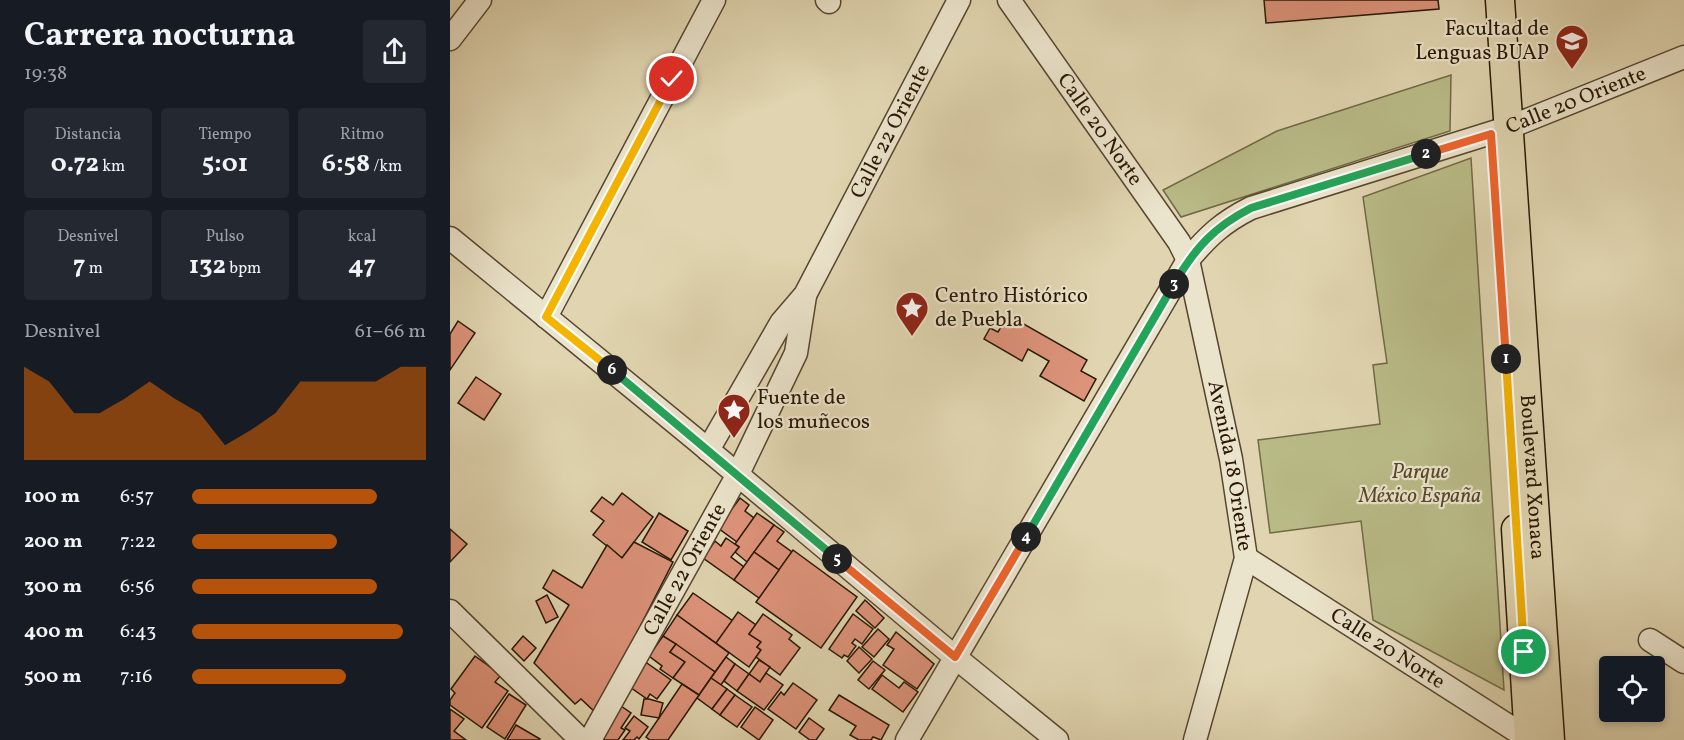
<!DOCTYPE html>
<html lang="es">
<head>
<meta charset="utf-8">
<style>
  :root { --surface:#171b24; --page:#242831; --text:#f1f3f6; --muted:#9ea1a6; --accent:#b45309 }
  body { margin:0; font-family:Vollkorn,serif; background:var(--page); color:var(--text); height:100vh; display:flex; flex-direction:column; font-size:22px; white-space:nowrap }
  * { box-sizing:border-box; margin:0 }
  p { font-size:20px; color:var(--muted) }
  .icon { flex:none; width:33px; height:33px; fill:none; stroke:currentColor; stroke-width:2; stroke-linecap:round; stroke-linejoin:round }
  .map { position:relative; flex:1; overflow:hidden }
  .side { display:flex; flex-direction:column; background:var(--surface); width:450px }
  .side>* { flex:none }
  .fabs { position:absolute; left:1149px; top:656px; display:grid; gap:12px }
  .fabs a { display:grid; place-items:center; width:66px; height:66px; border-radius:6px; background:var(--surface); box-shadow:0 3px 9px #0003; font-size:30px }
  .pin { position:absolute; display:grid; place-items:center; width:51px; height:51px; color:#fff; margin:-26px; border:3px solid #fff; border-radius:50%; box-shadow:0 2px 6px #0007 }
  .km { position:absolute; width:30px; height:30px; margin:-15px; border-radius:50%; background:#222; color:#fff; font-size:16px; line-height:30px; text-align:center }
  .round { display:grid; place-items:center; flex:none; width:63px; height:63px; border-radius:6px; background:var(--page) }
  .overview { display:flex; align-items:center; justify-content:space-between; height:102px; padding:0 24px }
  h1 { font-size:33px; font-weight:700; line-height:45px }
  .stats { display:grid; grid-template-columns:repeat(3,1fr); gap:9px; height:102px; padding:6px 24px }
  .stats div { display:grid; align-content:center; border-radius:6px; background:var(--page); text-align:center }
  .stats b { font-size:26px; font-weight:700 }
  .stats small { font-size:16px; font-weight:400 }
  .stats p { font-size:16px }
  .chart { height:168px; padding:12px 24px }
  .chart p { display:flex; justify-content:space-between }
  .chart svg { width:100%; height:108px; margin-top:6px; fill:var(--accent); opacity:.7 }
  ul { padding:0 24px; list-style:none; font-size:20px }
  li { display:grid; grid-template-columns:96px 72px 1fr; align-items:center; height:45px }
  li i { height:15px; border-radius:8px; background:var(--accent) }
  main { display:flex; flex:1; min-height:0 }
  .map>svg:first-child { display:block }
</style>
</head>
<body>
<main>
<section class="side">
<div class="overview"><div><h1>Carrera nocturna</h1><p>19:38</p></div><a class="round"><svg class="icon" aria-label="share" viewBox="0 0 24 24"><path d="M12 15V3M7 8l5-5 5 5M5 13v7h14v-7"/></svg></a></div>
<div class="stats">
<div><p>Distancia</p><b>0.72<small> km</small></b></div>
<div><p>Tiempo</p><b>5:01</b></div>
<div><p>Ritmo</p><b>6:58<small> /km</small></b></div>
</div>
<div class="stats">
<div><p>Desnivel</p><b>7<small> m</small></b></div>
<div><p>Pulso</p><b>132<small> bpm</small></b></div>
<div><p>kcal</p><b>47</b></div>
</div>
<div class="chart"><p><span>Desnivel</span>61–66 m</p>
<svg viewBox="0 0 160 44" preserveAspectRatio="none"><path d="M0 44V6L10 12L20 25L30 25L40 19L50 12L60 19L70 25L80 38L90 32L100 25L110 12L120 12L130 12L140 12L150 6L160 6V44z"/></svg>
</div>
<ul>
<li><b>100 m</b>6:57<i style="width:79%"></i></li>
<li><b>200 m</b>7:22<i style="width:62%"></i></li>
<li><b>300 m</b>6:56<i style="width:79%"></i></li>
<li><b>400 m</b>6:43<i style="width:90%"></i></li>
<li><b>500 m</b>7:16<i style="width:66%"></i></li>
</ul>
</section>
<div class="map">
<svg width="1234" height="740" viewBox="0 0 1234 740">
  <rect width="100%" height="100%" fill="#e0d5b0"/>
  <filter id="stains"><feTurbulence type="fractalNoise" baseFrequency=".00333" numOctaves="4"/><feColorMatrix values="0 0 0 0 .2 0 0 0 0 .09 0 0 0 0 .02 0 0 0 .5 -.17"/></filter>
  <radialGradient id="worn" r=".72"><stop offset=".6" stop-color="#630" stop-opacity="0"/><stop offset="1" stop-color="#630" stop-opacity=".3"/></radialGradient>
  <!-- green -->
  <g fill="#b9bb87" stroke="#716946" stroke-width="1.5">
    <path d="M 1001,75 L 1000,131 L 731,217 L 713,190 L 827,131 Z"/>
    <path d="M 1021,158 L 1054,690 L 923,620 L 911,521 L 820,533 L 808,440 L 930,424 L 923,365 L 937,363 L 913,197 Z"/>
  </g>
  <!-- building -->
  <g fill="#dd937a" stroke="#291704" stroke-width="1.5">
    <path d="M 814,0 L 988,0 L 989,9 L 816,23 Z"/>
    <path d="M 558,315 L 637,360 L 631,371 L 646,379 L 634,401 L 590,376 L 599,361 L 578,349 L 572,361 L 534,339 L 540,328 L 548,332 Z"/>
    <path d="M 8,321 L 25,333 L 0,370 L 0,334 Z"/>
    <path d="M 26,377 L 51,394 L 34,420 L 8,403 Z"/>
    <path d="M 172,493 L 203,517 L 172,558 L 143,535 L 154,521 L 141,511 L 152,497 L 163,505 Z"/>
    <path d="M 290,498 L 299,505 L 295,511 L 304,518 L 287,542 L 268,528 Z"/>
    <path d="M 209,513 L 238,531 L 221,560 L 192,542 Z"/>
    <path d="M 307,513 L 324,525 L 297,562 L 285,552 L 289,547 L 285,544 Z"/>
    <path d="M 324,525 L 334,532 L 327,541 L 342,552 L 329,570 L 304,552 Z"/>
    <path d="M 0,529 L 17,544 L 0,562 Z"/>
    <path d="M 276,538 L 289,547 L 281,557 L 294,567 L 284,580 L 253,558 L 265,541 L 271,546 Z"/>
    <path d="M 184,542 L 223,562 L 146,713 L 131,699 L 125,704 L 84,663 L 119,605 L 93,588 L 103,570 L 132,588 L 157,545 L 172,558 Z"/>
    <path d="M 343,550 L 407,597 L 371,648 L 306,602 Z"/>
    <path d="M 304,552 L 329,570 L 309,598 L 284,580 Z"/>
    <path d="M 243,593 L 283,621 L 266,643 L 227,615 Z"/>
    <path d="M 97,595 L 108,617 L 96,623 L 86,601 Z"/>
    <path d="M 415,600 L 434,618 L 425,628 L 406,611 Z"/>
    <path d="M 288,612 L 306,625 L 299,634 L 311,642 L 307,647 L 311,650 L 299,667 L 266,643 Z"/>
    <path d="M 313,614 L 342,635 L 339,639 L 350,648 L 330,675 L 306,657 L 311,650 L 307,647 L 311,642 L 299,634 Z"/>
    <path d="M 403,614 L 423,629 L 412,644 L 405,639 L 402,643 L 406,646 L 398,657 L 394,655 L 392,658 L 379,649 Z"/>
    <path d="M 227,615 L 279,653 L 265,672 L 213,636 Z"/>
    <path d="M 428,629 L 439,639 L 424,657 L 412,647 Z"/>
    <path d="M 446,632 L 484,664 L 467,689 L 433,665 L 444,649 L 437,645 Z"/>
    <path d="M 73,636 L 86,648 L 74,661 L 62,649 Z"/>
    <path d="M 213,636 L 226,644 L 220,652 L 235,662 L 223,678 L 210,669 L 212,666 L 199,656 Z"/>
    <path d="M 226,644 L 265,672 L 249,695 L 223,678 L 235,662 L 220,652 Z"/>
    <path d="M 409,647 L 422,659 L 409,673 L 397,661 Z"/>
    <path d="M 25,656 L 51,675 L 45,682 L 58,691 L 32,728 L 0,705 L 0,700 L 5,693 L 1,689 Z"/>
    <path d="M 276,657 L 285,664 L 271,685 L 261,678 Z"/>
    <path d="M 309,660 L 320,667 L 310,682 L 299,674 Z"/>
    <path d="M 194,661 L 221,680 L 207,699 L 200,694 L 197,699 L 177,685 Z"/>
    <path d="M 423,661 L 435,670 L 419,689 L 408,680 Z"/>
    <path d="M 285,664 L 299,674 L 287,691 L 274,681 Z"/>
    <path d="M 316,673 L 333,685 L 314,710 L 287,691 L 299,674 L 310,682 Z"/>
    <path d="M 432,675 L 449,688 L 454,682 L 468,692 L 453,712 L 422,689 Z"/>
    <path d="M 261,678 L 277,689 L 262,709 L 247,698 Z"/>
    <path d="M 343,683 L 367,700 L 346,729 L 318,709 L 331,692 L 334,695 Z"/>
    <path d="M 232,684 L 249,695 L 218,740 L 200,740 L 196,737 Z"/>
    <path d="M 277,689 L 285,695 L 270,715 L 262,709 Z"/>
    <path d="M 59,694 L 76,705 L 55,739 L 37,727 Z"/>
    <path d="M 285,695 L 302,707 L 287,727 L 270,715 Z"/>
    <path d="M 389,695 L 439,725 L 431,740 L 423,737 L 421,740 L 409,740 L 400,735 L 406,726 L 379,710 Z"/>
    <path d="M 194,699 L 199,699 L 213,703 L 209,718 L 191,715 Z"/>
    <path d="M 171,706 L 181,713 L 171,728 L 175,730 L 168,740 L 155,740 L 149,736 Z"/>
    <path d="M 305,707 L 323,720 L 309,740 L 291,727 Z"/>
    <path d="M 0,709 L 14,719 L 4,731 L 16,740 L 0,740 Z"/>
    <path d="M 184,716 L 198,727 L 189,739 L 187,737 L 184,740 L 173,740 L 180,731 L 175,728 Z"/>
    <path d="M 359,718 L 374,729 L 366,740 L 360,740 L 349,732 Z"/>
    <path d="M 66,725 L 90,739 L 89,740 L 57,740 Z"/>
  </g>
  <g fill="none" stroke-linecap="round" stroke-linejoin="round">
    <defs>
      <g id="minor">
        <path d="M 377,0 L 379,2"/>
        <path id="s1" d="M 559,0 L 729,242 L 738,260 L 781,459 L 796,558 L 745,740"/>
        <path d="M 0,39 L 30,0"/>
        <path d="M 0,238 L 244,438 L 505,657 L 607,740"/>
        <path d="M 96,317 L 264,0"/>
        <path id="s2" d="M 258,450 L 331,323 L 355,295 L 509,0"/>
        <path id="s3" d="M 796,558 L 1079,739 L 1078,740"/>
        <path d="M 0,611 L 131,740"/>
        <path d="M 1200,640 L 1234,662"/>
        <path id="s4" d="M 140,740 L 287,476 L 346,353 L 355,296"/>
        <path id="s5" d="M 457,740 L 738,260 C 758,236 773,222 801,208 L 1060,127 L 1234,57"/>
      </g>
      <g id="major">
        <path id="s6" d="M 1050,0 L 1100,740"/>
        <path d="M 1066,529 L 1079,740"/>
      </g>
    </defs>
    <!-- minor casing -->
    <use href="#minor" stroke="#57462f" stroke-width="25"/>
    <!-- major casing -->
    <use href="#major" stroke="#291704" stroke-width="31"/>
    <!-- minor -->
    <use href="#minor" stroke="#ebe4cc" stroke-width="22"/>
    <!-- major -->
    <use href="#major" stroke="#e0d5b0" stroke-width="28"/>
  </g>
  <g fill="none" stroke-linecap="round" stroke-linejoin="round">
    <defs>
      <path id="split-1" d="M 1056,359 L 1074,652"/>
      <path id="split-2" d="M 976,154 L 1041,134 L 1056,359"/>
      <path id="split-3" d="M 724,284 C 745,248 764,227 801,208 L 976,154"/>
      <path id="split-4" d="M 576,537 L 724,284"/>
      <path id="split-5" d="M 387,559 L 505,657 L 576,537"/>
      <path id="split-6" d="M 162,370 L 387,559"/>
      <path id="split-7" d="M 162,370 L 96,317 L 222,79"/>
    </defs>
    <!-- split-1 casing -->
    <use href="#split-1" stroke="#fff" stroke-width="12"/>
    <!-- split-2 casing -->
    <use href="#split-2" stroke="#fff" stroke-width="12"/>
    <!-- split-3 casing -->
    <use href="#split-3" stroke="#fff" stroke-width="12"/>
    <!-- split-4 casing -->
    <use href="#split-4" stroke="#fff" stroke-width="12"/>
    <!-- split-5 casing -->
    <use href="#split-5" stroke="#fff" stroke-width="12"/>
    <!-- split-6 casing -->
    <use href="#split-6" stroke="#fff" stroke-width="12"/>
    <!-- split-7 casing -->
    <use href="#split-7" stroke="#fff" stroke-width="12"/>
    <!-- split-1 -->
    <use href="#split-1" stroke="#f5b400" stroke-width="8"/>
    <!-- split-2 -->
    <use href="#split-2" stroke="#f0652b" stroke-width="8"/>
    <!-- split-3 -->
    <use href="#split-3" stroke="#22a559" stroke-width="8"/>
    <!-- split-4 -->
    <use href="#split-4" stroke="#22a559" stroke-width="8"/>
    <!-- split-5 -->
    <use href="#split-5" stroke="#f0652b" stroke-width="8"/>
    <!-- split-6 -->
    <use href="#split-6" stroke="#22a559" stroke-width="8"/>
    <!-- split-7 -->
    <use href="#split-7" stroke="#f5b400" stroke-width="8"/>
  </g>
  <!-- icons -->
  <defs>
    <symbol id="university-pin" viewBox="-11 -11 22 30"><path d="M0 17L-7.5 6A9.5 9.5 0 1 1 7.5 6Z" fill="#8f2418" stroke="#ebe4cc"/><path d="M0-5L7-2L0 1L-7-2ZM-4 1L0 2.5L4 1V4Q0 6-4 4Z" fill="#fff"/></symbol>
    <symbol id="sight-pin" viewBox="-11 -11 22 30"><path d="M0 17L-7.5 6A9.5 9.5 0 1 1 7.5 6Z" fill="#8f2418" stroke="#ebe4cc"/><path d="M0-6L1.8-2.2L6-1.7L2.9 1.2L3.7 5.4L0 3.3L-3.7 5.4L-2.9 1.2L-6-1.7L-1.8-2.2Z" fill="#fff"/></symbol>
  </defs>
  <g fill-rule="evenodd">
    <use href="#university-pin" x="1103" y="22" width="38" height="52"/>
    <use href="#sight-pin" x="443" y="289" width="38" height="52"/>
    <use href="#sight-pin" x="265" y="391" width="38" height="52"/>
  </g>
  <g text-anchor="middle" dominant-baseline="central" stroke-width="4.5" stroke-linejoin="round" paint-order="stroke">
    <!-- poi labels -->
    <g font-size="21" fill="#291704" stroke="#ebe4cc" text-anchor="start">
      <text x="1099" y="29" text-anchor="end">Facultad de<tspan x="1099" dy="24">Lenguas BUAP</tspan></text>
      <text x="485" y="296">Centro Histórico<tspan x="485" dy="24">de Puebla</tspan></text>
      <text x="307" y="398">Fuente de<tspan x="307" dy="24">los muñecos</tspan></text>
    </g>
    <!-- street labels -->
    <g font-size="21" fill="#291704" stroke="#ebe4cc">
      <text stroke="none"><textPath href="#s5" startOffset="981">Calle 20 Oriente</textPath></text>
      <text stroke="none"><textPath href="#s1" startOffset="158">Calle 20 Norte</textPath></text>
      <text stroke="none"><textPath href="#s2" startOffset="368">Calle 22 Oriente</textPath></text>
      <text stroke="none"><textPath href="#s1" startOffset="526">Avenida 18 Oriente</textPath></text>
      <text stroke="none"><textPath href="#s6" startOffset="478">Boulevard Xonaca</textPath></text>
      <text stroke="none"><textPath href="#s4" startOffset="195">Calle 22 Oriente</textPath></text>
      <text stroke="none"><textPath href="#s3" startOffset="168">Calle 20 Norte</textPath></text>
    </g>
    <!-- park labels -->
    <g font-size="21" font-style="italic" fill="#54482b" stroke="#ebe4cc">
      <text x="970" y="472">Parque<tspan x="970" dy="24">México España</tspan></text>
    </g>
  </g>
  <rect width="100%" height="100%" filter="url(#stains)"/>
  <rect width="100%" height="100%" fill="url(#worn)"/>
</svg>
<div class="fabs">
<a><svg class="icon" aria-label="locate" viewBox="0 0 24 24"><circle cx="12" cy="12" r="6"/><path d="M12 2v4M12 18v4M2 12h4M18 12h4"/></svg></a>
</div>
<div class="pin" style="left:1074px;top:652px;background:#1e9e55"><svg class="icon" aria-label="arrive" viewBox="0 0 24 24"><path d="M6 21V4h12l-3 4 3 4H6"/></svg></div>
<div class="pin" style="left:222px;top:79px;background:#d93025"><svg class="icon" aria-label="check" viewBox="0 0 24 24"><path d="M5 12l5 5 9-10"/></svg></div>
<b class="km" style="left:1056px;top:359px">1</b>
<b class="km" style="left:976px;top:154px">2</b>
<b class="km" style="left:724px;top:284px">3</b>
<b class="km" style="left:576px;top:537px">4</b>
<b class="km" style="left:387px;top:559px">5</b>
<b class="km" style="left:162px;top:370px">6</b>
</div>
</main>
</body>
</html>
